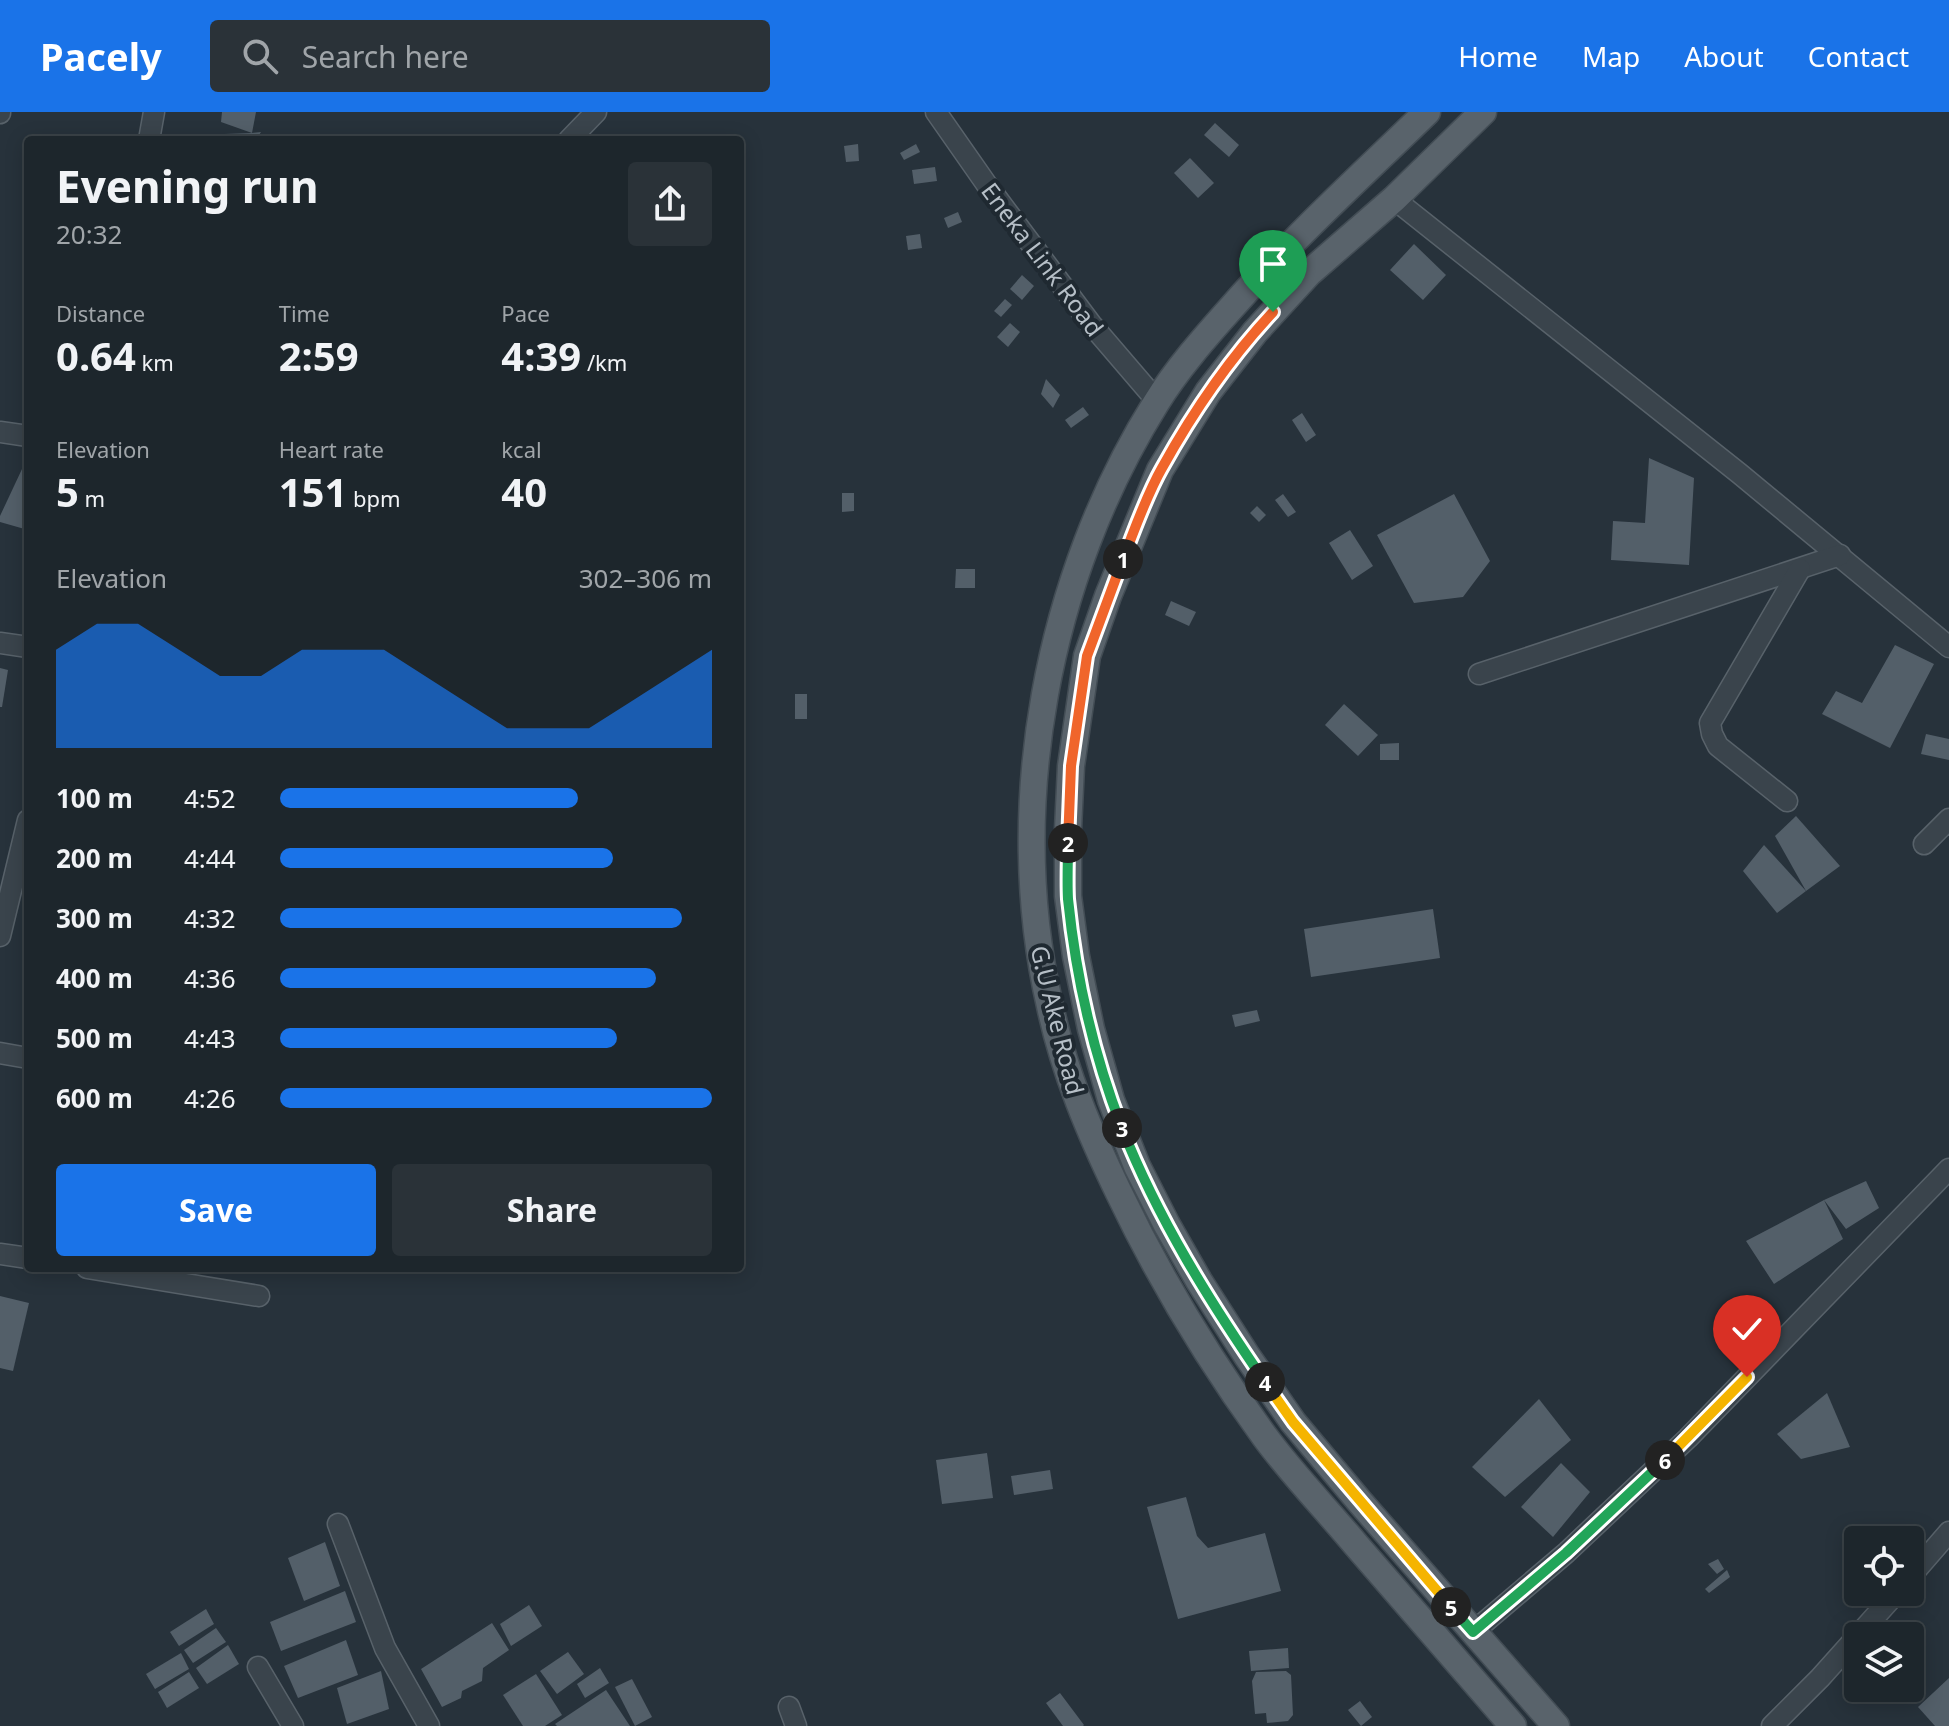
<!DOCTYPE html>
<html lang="en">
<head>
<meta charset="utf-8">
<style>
  :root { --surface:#1d262c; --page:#2a3238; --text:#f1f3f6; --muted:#a0a5a9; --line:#3b4348; --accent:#1a73e8 }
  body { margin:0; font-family:"Noto Sans",sans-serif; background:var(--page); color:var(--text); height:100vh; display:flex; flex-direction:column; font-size:30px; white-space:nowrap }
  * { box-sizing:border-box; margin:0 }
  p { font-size:26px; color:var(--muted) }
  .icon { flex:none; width:44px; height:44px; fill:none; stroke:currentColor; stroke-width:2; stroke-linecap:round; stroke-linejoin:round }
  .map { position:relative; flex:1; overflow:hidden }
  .panel { position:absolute; left:24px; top:24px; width:720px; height:1136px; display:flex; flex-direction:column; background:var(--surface); border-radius:8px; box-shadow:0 4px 20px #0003,0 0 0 2px var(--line) }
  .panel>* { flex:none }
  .fabs { position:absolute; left:1844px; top:1414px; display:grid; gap:16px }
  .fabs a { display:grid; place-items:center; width:80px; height:80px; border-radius:8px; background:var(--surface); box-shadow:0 4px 20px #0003,0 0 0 2px var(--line); font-size:40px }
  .pin { position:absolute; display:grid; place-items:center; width:68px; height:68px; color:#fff; margin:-82px -34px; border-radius:50% 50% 50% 0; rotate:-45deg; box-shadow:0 0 8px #0007 }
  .pin .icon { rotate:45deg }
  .km { position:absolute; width:40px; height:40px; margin:-20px; border-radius:50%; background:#222; color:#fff; font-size:22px; line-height:40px; text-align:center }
  .round { display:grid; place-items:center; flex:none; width:84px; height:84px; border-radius:8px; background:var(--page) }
  .head { display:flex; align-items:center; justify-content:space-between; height:136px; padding:0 32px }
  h1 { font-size:44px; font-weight:700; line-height:60px }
  .stats { display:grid; grid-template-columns:repeat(3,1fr); gap:12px; height:136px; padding:8px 32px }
  .stats div { display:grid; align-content:center }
  .stats b { font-size:40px; font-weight:700 }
  .stats small { font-size:22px; font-weight:400 }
  .stats p { font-size:22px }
  .chart { height:224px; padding:16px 32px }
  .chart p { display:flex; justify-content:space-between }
  .chart svg { width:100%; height:144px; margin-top:8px; fill:var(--accent); opacity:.7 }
  .button { display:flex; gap:16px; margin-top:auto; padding:16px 32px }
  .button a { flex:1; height:92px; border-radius:8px; background:var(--accent); color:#fff; font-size:32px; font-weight:700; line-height:92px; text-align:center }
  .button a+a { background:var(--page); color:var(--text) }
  ul { padding:0 32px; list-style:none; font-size:26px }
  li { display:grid; grid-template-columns:128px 96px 1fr; align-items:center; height:60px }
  li i { height:20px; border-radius:10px; background:var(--accent) }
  header { display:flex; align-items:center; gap:48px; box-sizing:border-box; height:112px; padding:0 40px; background:var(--accent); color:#fff }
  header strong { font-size:38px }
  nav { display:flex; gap:44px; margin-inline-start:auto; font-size:28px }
  .search { width:560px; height:72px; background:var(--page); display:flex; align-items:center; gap:20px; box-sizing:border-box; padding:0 28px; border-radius:8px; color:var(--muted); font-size:30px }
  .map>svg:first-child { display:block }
</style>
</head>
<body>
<header>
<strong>Pacely</strong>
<div class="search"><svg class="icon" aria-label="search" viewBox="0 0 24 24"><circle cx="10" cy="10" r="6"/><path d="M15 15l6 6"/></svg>Search here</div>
<nav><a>Home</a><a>Map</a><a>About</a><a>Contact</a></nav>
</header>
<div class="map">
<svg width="1949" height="1614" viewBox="0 0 1949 1614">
  <rect width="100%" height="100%" fill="#27323b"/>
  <!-- building -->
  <g fill="#535f69">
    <path d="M 222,0 L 256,0 L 252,21 L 261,20 L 256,28 L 221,28 L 224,22 L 252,21 L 221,10 Z"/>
    <path d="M 1215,11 L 1239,33 L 1229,45 L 1204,23 Z"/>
    <path d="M 858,32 L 859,49 L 846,50 L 844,34 Z"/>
    <path d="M 916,32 L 920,40 L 904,48 L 900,41 Z"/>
    <path d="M 1190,46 L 1214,71 L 1198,86 L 1174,61 Z"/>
    <path d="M 935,55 L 937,69 L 914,72 L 912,58 Z"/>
    <path d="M 958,100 L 962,110 L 948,116 L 944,106 Z"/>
    <path d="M 920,122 L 922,136 L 908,138 L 906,124 Z"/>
    <path d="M 1414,132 L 1446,163 L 1423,188 L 1390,158 Z"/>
    <path d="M 1022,163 L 1034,174 L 1022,188 L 1010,177 Z"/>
    <path d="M 1005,187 L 1012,193 L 1001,205 L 994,199 Z"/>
    <path d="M 1010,211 L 1020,220 L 1008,235 L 997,225 Z"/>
    <path d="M 1046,267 L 1060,283 L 1053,296 L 1041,282 Z"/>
    <path d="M 1083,295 L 1089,303 L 1071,316 L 1065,308 Z"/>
    <path d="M 1302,301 L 1316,323 L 1306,330 L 1292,308 Z"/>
    <path d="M 1649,346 L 1694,366 L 1689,453 L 1611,448 L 1613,409 L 1645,411 Z"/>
    <path d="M 22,357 L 28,359 L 28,418 L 0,410 L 0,404 Z"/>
    <path d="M 842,381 L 854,381 L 854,399 L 842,400 Z"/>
    <path d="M 1283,382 L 1296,400 L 1288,405 L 1275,388 Z"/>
    <path d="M 1454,382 L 1490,449 L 1463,485 L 1414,491 L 1377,423 Z"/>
    <path d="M 1257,394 L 1266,403 L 1259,410 L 1250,401 Z"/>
    <path d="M 1350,418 L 1373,454 L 1352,468 L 1329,431 Z"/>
    <path d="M 956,457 L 975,457 L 975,476 L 955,476 Z"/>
    <path d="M 1171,489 L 1196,500 L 1189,514 L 1165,503 Z"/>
    <path d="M 1895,533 L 1934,552 L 1890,636 L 1822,602 L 1836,579 L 1862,591 Z"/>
    <path d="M 0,556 L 8,558 L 2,595 L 0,595 Z"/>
    <rect x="795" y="582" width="12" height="25"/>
    <path d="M 1344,592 L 1378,623 L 1358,644 L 1325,613 Z"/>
    <path d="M 1926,622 L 1949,627 L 1949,648 L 1921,642 Z"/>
    <path d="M 1399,631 L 1399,648 L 1380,648 L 1380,632 Z"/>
    <path d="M 1796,704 L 1840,754 L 1806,779 L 1775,724 Z"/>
    <path d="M 1764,733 L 1806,779 L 1777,801 L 1743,759 Z"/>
    <path d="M 1433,797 L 1440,846 L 1311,865 L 1304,817 Z"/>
    <path d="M 1257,898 L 1260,909 L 1235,915 L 1232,903 Z"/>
    <path d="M 1866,1069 L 1879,1096 L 1846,1117 L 1824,1088 L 1843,1127 L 1774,1172 L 1746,1129 L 1824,1088 Z"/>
    <path d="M 0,1184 L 29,1191 L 13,1259 L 0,1256 Z"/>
    <path d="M 1827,1281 L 1850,1335 L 1801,1347 L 1777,1322 Z"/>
    <path d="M 1539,1287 L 1571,1328 L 1505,1385 L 1472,1355 Z"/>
    <path d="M 987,1341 L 993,1386 L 942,1392 L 936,1348 Z"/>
    <path d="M 1561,1351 L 1590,1380 L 1553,1425 L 1521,1395 Z"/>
    <path d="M 1050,1358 L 1053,1377 L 1014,1383 L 1011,1364 Z"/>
    <path d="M 1186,1385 L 1197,1424 L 1208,1436 L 1265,1421 L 1281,1479 L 1178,1507 L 1147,1395 Z"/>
    <path d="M 325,1430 L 340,1474 L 304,1489 L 288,1446 Z"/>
    <path d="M 1718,1447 L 1724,1457 L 1717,1462 L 1708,1452 Z"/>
    <path d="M 1727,1458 L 1730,1465 L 1709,1481 L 1705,1477 Z"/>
    <path d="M 345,1479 L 356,1510 L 281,1539 L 270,1510 Z"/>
    <path d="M 529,1493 L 542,1514 L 511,1534 L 500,1512 Z"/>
    <path d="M 206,1497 L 214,1512 L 179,1534 L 170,1520 Z"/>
    <path d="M 492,1511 L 509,1538 L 483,1556 L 482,1569 L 462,1579 L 461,1586 L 442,1595 L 421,1557 Z"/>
    <path d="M 216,1516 L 226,1530 L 193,1551 L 184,1538 Z"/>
    <path d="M 346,1528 L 358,1563 L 298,1586 L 284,1554 Z"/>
    <path d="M 228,1533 L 239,1552 L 207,1572 L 196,1556 Z"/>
    <path d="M 1288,1536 L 1289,1556 L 1251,1559 L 1249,1539 Z"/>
    <path d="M 568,1540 L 584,1562 L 557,1582 L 540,1559 Z"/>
    <path d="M 181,1541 L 189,1557 L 155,1577 L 146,1562 Z"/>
    <path d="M 600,1556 L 609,1571 L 585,1586 L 577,1572 Z"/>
    <path d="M 381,1559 L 389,1597 L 347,1612 L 337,1576 Z"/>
    <path d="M 1286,1559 L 1291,1563 L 1293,1603 L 1288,1609 L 1267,1611 L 1266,1601 L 1255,1602 L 1252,1569 L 1256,1560 Z"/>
    <path d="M 189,1560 L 199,1576 L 167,1596 L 158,1580 Z"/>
    <path d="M 536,1562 L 562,1603 L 545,1614 L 523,1614 L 503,1583 Z"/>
    <path d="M 1949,1566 L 1949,1614 L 1935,1614 L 1918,1595 Z"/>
    <path d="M 632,1567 L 652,1605 L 635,1614 L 615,1575 Z"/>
    <path d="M 606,1578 L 630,1614 L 557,1614 L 555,1612 Z"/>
    <path d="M 1060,1581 L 1084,1613 L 1083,1614 L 1063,1614 L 1046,1591 Z"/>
    <path d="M 1360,1589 L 1372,1605 L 1361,1614 L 1348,1598 Z"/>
  </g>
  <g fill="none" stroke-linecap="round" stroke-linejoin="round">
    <defs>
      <g id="minor">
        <path d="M 936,0 L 987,73 L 1091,212 L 1157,289"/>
        <path d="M 0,1 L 0,0"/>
        <path d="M 149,28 L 154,0"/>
        <path d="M 569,28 L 596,0"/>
        <path d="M 1394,87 L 1740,362 L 1949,535"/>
        <path d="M 0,320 L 28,324"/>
        <path d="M 0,531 L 28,535"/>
        <path d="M 1479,562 L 1840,443"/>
        <path d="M 1787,689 L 1718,634 L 1712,622 L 1710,611 L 1800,457"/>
        <path d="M 1924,732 L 1949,707"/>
        <path d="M 0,824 L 28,708"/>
        <path d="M 0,941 L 28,946"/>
        <path d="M 0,1142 L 28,1146"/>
        <path d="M 87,1156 L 259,1184"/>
        <path d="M 338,1412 L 385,1536 L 429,1614"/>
        <path d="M 1910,1465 L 1949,1420"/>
        <path d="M 1473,1520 L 1566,1441 L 1688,1326 L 1949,1057"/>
        <path d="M 258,1555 L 293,1614"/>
        <path d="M 789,1595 L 796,1614"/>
        <path d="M 1772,1614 L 1820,1566 L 1897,1480"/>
      </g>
      <g id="major">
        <path d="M 1427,0 C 1361,64 1293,126 1232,195 C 1206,224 1176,258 1156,291 C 1047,465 1004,694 1050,894 C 1064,960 1090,1021 1119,1081 C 1160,1167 1209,1248 1265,1325 C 1293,1363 1327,1398 1357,1434 C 1409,1494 1461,1554 1513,1614"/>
        <path d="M 1483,0 L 1394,87 L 1309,161 L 1255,220 L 1208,280 L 1160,358 L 1108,484 L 1087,544 L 1071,654 L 1068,717 L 1068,784 L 1076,844 L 1091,917 L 1111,988 L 1137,1054 L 1167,1113 L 1199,1169 L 1247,1244 L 1293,1310 L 1360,1390 L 1556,1614"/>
      </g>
    </defs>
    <!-- minor casing -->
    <use href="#minor" stroke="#58626a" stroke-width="23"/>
    <!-- major casing -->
    <use href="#major" stroke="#434d55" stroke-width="29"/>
    <!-- minor -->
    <use href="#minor" stroke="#3a444c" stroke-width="20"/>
    <!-- major -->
    <use href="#major" stroke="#59636b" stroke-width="26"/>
  </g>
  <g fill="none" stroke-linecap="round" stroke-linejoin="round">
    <defs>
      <path id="split-1" d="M 1123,447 C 1135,417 1146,384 1162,356 C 1193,300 1230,246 1273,200"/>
      <path id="split-2" d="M 1068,731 L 1071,654 L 1087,544 L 1123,447"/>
      <path id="split-3" d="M 1068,731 C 1068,750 1067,769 1068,787 C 1076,865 1094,944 1122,1016"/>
      <path id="split-4" d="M 1122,1016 C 1158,1107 1210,1190 1265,1270"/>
      <path id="split-5" d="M 1265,1270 L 1293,1310 L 1451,1495"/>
      <path id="split-6" d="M 1451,1495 L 1473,1520 L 1566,1441 L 1665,1348"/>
      <path id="split-7" d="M 1665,1348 L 1747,1265"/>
    </defs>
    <!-- split-1 casing -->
    <use href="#split-1" stroke="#fff" stroke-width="16"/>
    <!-- split-2 casing -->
    <use href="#split-2" stroke="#fff" stroke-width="16"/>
    <!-- split-3 casing -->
    <use href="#split-3" stroke="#fff" stroke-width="16"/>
    <!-- split-4 casing -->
    <use href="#split-4" stroke="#fff" stroke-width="16"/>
    <!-- split-5 casing -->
    <use href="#split-5" stroke="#fff" stroke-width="16"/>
    <!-- split-6 casing -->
    <use href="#split-6" stroke="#fff" stroke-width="16"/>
    <!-- split-7 casing -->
    <use href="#split-7" stroke="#fff" stroke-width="16"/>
    <!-- split-1 -->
    <use href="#split-1" stroke="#f0652b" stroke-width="10"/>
    <!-- split-2 -->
    <use href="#split-2" stroke="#f0652b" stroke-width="10"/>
    <!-- split-3 -->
    <use href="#split-3" stroke="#22a559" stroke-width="10"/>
    <!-- split-4 -->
    <use href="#split-4" stroke="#22a559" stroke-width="10"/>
    <!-- split-5 -->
    <use href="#split-5" stroke="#f5b400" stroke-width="10"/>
    <!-- split-6 -->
    <use href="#split-6" stroke="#22a559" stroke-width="10"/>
    <!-- split-7 -->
    <use href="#split-7" stroke="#f5b400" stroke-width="10"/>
  </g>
  <g text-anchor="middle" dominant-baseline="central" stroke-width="8" stroke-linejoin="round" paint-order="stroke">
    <!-- street labels -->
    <g font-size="24" fill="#b6bfc7" stroke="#1f2931">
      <text transform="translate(1043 147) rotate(53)">Eneka Link Road</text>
      <text transform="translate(1058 908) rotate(76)">G.U Ake Road</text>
    </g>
  </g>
</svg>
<div class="fabs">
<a><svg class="icon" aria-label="locate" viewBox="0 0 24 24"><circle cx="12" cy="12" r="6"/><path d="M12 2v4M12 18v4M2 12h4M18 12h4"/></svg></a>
<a><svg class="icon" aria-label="layers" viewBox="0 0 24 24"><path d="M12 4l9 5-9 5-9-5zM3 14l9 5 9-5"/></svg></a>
</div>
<div class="pin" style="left:1273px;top:200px;background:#1e9e55"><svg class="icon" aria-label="arrive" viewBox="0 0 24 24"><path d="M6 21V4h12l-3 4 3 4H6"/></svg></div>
<div class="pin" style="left:1747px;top:1265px;background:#d93025"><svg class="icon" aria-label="check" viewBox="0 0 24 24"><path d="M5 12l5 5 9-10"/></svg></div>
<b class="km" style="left:1123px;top:447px">1</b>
<b class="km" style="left:1068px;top:731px">2</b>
<b class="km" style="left:1122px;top:1016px">3</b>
<b class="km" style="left:1265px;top:1270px">4</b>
<b class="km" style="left:1451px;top:1495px">5</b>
<b class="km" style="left:1665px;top:1348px">6</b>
<section class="panel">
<div class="head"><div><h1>Evening run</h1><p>20:32</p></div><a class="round"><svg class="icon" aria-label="share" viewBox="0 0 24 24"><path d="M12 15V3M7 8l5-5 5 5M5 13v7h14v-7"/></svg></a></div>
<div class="stats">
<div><p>Distance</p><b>0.64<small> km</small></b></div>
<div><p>Time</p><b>2:59</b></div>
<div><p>Pace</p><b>4:39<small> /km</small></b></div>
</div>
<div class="stats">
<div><p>Elevation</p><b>5<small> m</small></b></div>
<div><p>Heart rate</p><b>151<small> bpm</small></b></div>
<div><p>kcal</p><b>40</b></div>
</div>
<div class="chart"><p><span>Elevation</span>302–306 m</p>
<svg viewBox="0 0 160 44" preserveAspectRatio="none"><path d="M0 44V14L10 6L20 6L30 14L40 22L50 22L60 14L70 14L80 14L90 22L100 30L110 38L120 38L130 38L140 30L150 22L160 14V44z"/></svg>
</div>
<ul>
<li><b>100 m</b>4:52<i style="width:69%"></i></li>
<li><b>200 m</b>4:44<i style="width:77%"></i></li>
<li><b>300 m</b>4:32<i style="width:93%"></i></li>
<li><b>400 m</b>4:36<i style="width:87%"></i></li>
<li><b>500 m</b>4:43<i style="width:78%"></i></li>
<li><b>600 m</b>4:26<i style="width:100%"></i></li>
</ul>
<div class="button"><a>Save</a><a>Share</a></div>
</section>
</div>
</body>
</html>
